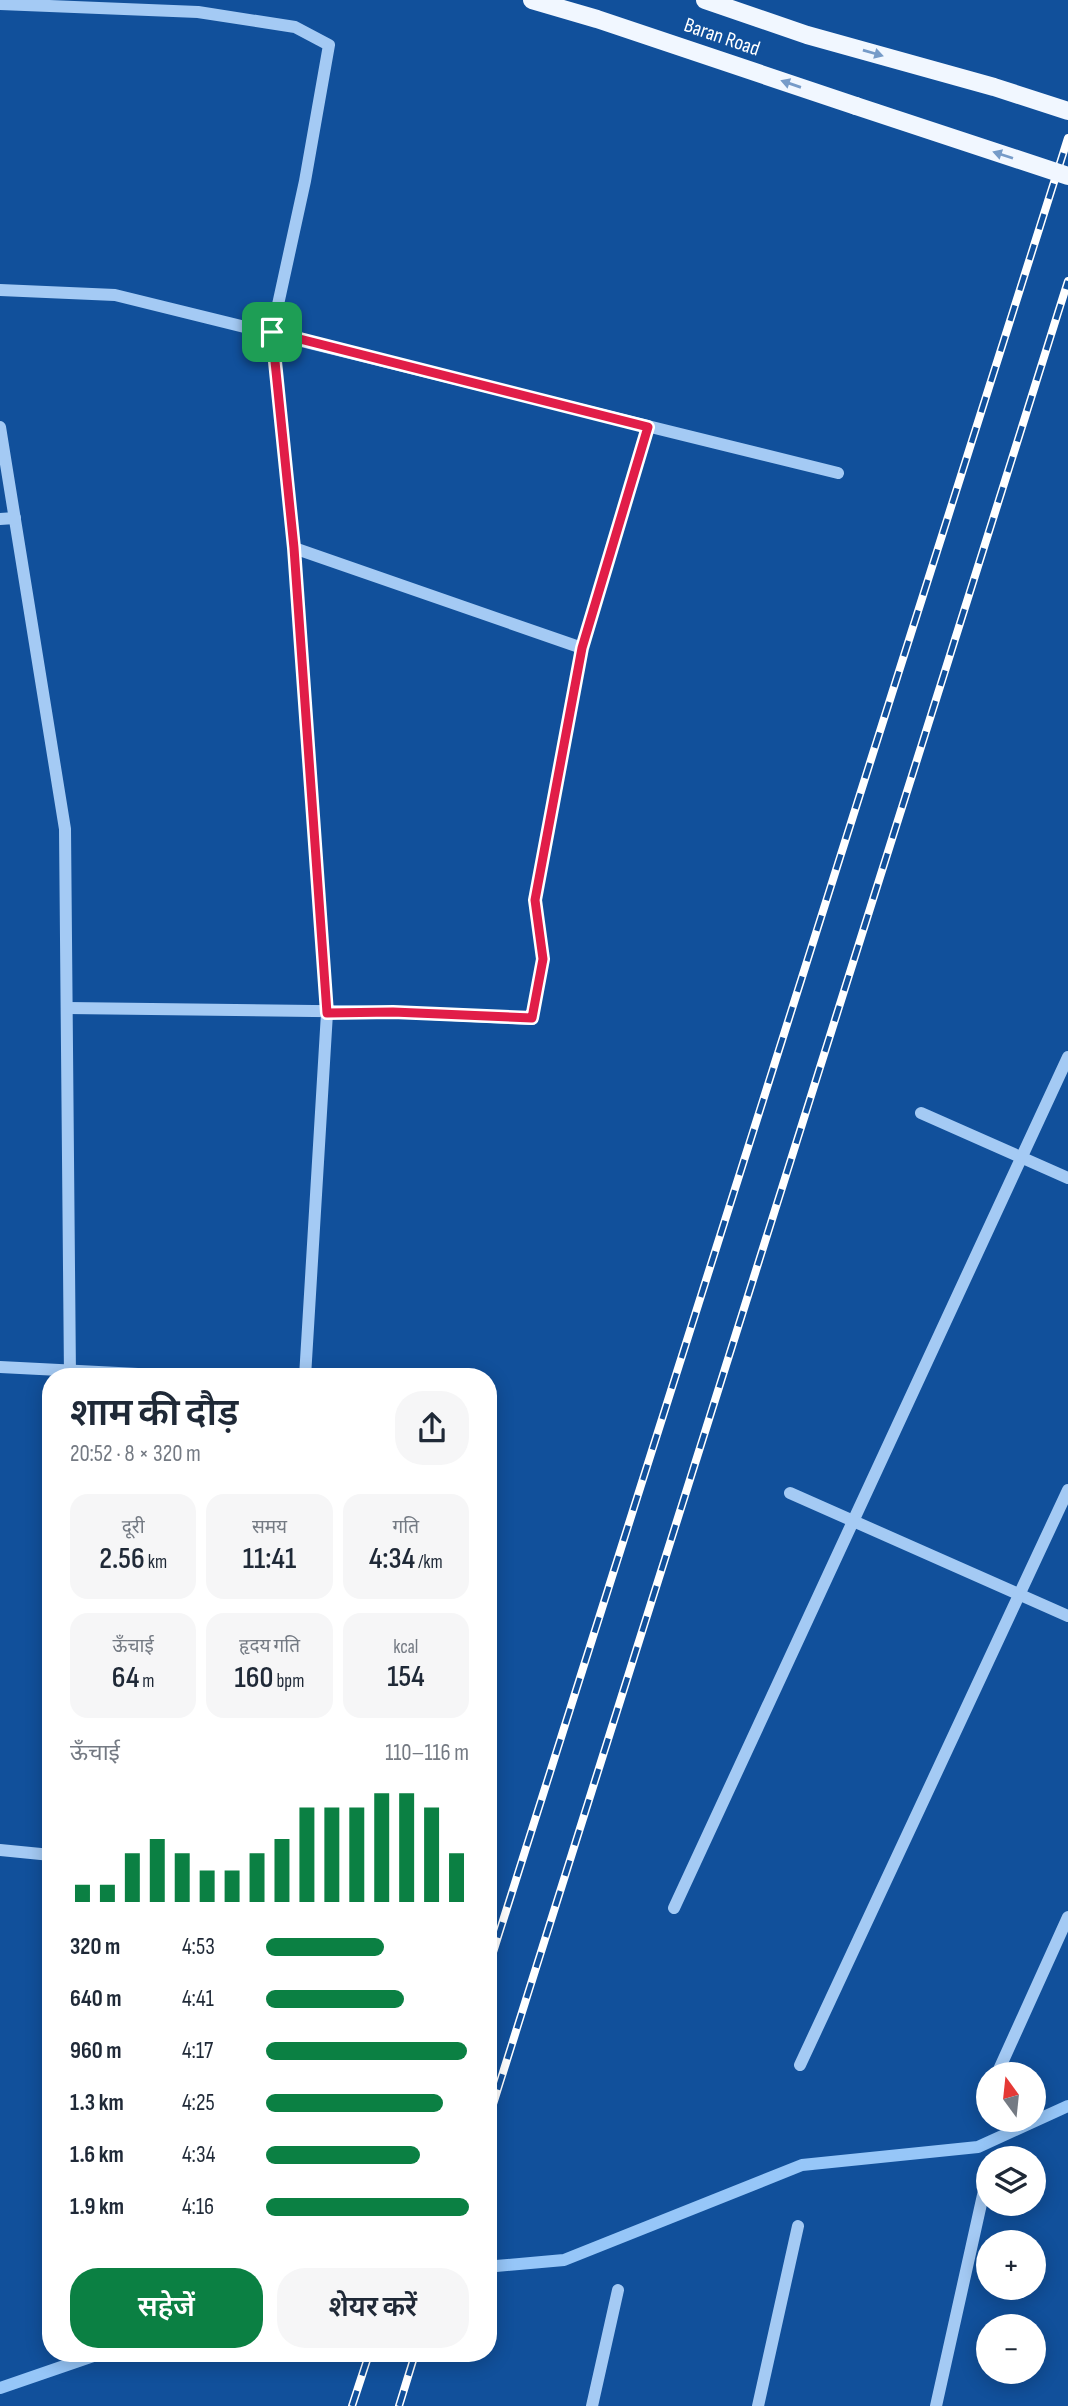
<!DOCTYPE html>
<html lang="hi">
<head>
<meta charset="utf-8">
<style>
  :root { --surface:#fff; --page:#f6f6f7; --text:#1f2937; --muted:#747a83; --accent:#0b8043 }
  body { margin:0; font-family:"Sofia Sans Condensed","Noto Sans Devanagari",sans-serif; background:var(--page); color:var(--text); height:100vh; display:flex; flex-direction:column; font-size:26px; white-space:nowrap }
  * { box-sizing:border-box; margin:0 }
  p { font-size:23px; color:var(--muted) }
  .icon { flex:none; width:38px; height:38px; fill:none; stroke:currentColor; stroke-width:2; stroke-linecap:round; stroke-linejoin:round }
  .map { position:relative; flex:1; overflow:hidden }
  .panel { position:absolute; left:42px; top:1368px; width:455px; height:994px; display:flex; flex-direction:column; background:var(--surface); border-radius:28px; box-shadow:0 4px 18px #0003 }
  .panel>* { flex:none }
  .needle { width:46px; rotate:345deg }
  .buttons { position:absolute; left:976px; top:2062px; display:grid; gap:14px }
  .buttons a { display:grid; place-items:center; width:70px; height:70px; border-radius:50%; background:var(--surface); box-shadow:0 4px 18px #0003; font-size:35px }
  .pin { position:absolute; display:grid; place-items:center; width:60px; height:60px; color:#fff; margin:-30px; border-radius:14px; box-shadow:0 4px 10px #0006 }
  .round { display:grid; place-items:center; flex:none; width:74px; height:74px; border-radius:28px; background:var(--page) }
  .summary { display:flex; align-items:center; justify-content:space-between; height:119px; padding:0 28px }
  h1 { font-size:38px; font-weight:600; line-height:52px }
  .figures { display:grid; grid-template-columns:repeat(3,1fr); gap:10px; height:119px; padding:7px 28px }
  .figures div { display:grid; align-content:center; border-radius:18px; background:var(--page); text-align:center }
  .figures b { font-size:30px; font-weight:600 }
  .figures small { font-size:19px; font-weight:400 }
  .figures p { font-size:19px }
  .chart { height:196px; padding:14px 28px }
  .chart p { display:flex; justify-content:space-between }
  .chart svg { width:100%; height:126px; margin-top:7px; stroke:var(--accent); stroke-width:6 }
  .cta { display:flex; gap:14px; margin-top:auto; padding:14px 28px }
  .cta a { flex:1; height:80px; border-radius:28px; background:var(--accent); color:#fff; font-size:28px; font-weight:600; line-height:80px; text-align:center }
  .cta a+a { background:var(--page); color:var(--text) }
  ul { padding:0 28px; list-style:none; font-size:23px }
  li { display:grid; grid-template-columns:112px 84px 1fr; align-items:center; height:52px }
  li i { height:18px; border-radius:9px; background:var(--accent) }
  .map>svg:first-child { display:block }
</style>
</head>
<body>
<div class="map">
<svg width="1068" height="2406" viewBox="0 0 1068 2406">
  <rect width="100%" height="100%" fill="#11509b"/>
  <g fill="none" stroke-linecap="round" stroke-linejoin="round">
    <!-- stream -->
    <g stroke="#96c6f8" stroke-width="12">
      <path d="M 488,2265 L 496,2266 L 564,2260 L 802,2165 L 978,2147 L 1068,2106"/>
      <path d="M 0,2388 L 99,2354"/>
    </g>
    <!-- minor -->
    <g stroke="#a4caf4" stroke-width="12">
      <path d="M 0,4 L 198,12 L 295,27 L 329,45 L 305,181 L 272,332 L 294,548 L 327,1013 L 305,1377"/>
      <path d="M 0,290 L 115,295 L 838,473"/>
      <path d="M 0,427 L 65,829 L 70,1377"/>
      <path d="M 0,519 L 15,518"/>
      <path d="M 294,548 L 582,648"/>
      <path d="M 67,1008 L 393,1012 L 532,1019 L 543,959 L 535,900 L 582,648 L 648,427"/>
      <path d="M 921,1113 L 1068,1178"/>
      <path d="M 0,1367 L 197,1377"/>
      <path d="M 790,1493 L 1068,1616"/>
      <path d="M 0,1850 L 51,1855"/>
      <path d="M 674,1908 L 1068,1057"/>
      <path d="M 800,2065 L 1068,1490"/>
      <path d="M 997,2074 L 1068,1917"/>
      <path d="M 592,2406 L 618,2290"/>
      <path d="M 758,2406 L 798,2226"/>
      <path d="M 936,2406 L 987,2177"/>
    </g>
    <!-- major -->
    <g stroke="#f1f7ff" stroke-width="18">
      <path d="M 532,0 L 597,19 L 856,106"/>
      <path d="M 705,0 L 807,35 L 994,87 L 1068,111"/>
    </g>
    <defs>
      <g id="rail">
        <path d="M 488,1968 L 1068,138"/>
        <path d="M 488,2120 L 1068,281"/>
        <path d="M 352,2406 L 369,2354"/>
        <path d="M 399,2406 L 415,2354"/>
      </g>
    </defs>
    <!-- rail casing -->
    <use href="#rail" stroke="#fff" stroke-width="8"/>
    <!-- rail -->
    <use href="#rail" stroke="#11509b" stroke-width="5" stroke-dasharray="16" stroke-linecap="butt"/>
    <!-- major-bridge -->
    <path stroke="#f1f7ff" stroke-width="18" d="M 856,106 L 1068,176"/>
  </g>
  <!-- one-way arrows -->
  <defs><path id="oneway-solid" d="M-6-.8H1V-3.2L6.5 0L1 3.2V.8H-6Z" transform="scale(1.75)"/></defs>
  <g fill="#769bc8">
    <use href="#oneway-solid" transform="translate(873 53) rotate(16)"/>
    <use href="#oneway-solid" transform="translate(791 84) rotate(-161)"/>
    <use href="#oneway-solid" transform="translate(1003 155) rotate(-162)"/>
  </g>
  <g fill="none" stroke-linecap="round" stroke-linejoin="round">
    <defs>
      <path id="route" d="M 272,332 L 648,427 L 582,648 L 535,900 L 543,959 L 532,1018 L 393,1012 L 327,1013 L 294,548 Z"/>
    </defs>
    <!-- route casing -->
    <use href="#route" stroke="#fff" stroke-width="14"/>
    <!-- route -->
    <use href="#route" stroke="#e11d48" stroke-width="9"/>
  </g>
  <g text-anchor="middle" dominant-baseline="central" stroke-width="5" stroke-linejoin="round" paint-order="stroke">
    <!-- street labels -->
    <g font-size="21" fill="#fff" stroke="#11509b">
      <text transform="translate(722 37) rotate(19)">Baran Road</text>
    </g>
  </g>
</svg>
<div class="buttons">
<a><svg class="needle" viewBox="-14 -14 28 28"><path d="M0-13l5 13h-10z" fill="#e53935"/><path d="M0 13l5-13h-10z" fill="#747a83"/></svg></a>
<a><svg class="icon" aria-label="layers" viewBox="0 0 24 24"><path d="M12 4l9 5-9 5-9-5zM3 14l9 5 9-5"/></svg></a>
<a>+</a>
<a>−</a>
</div>
<div class="pin" style="left:272px;top:332px;background:#1e9e55"><svg class="icon" aria-label="arrive" viewBox="0 0 24 24"><path d="M6 21V4h12l-3 4 3 4H6"/></svg></div>
<section class="panel">
<div class="summary"><div><h1>शाम की दौड़</h1><p>20:52 · 8 × 320 m</p></div><a class="round"><svg class="icon" aria-label="share" viewBox="0 0 24 24"><path d="M12 15V3M7 8l5-5 5 5M5 13v7h14v-7"/></svg></a></div>
<div class="figures">
<div><p>दूरी</p><b>2.56<small> km</small></b></div>
<div><p>समय</p><b>11:41</b></div>
<div><p>गति</p><b>4:34<small> /km</small></b></div>
</div>
<div class="figures">
<div><p>ऊँचाई</p><b>64<small> m</small></b></div>
<div><p>हृदय गति</p><b>160<small> bpm</small></b></div>
<div><p>kcal</p><b>154</b></div>
</div>
<div class="chart"><p><span>ऊँचाई</span>110–116 m</p>
<svg viewBox="0 0 160 44" preserveAspectRatio="none"><path d="M5 44V38M15 44V38M25 44V27M35 44V22M45 44V27M55 44V33M65 44V33M75 44V27M85 44V22M95 44V11M105 44V11M115 44V11M125 44V6M135 44V6M145 44V11M155 44V27"/></svg>
</div>
<ul>
<li><b>320 m</b>4:53<i style="width:58%"></i></li>
<li><b>640 m</b>4:41<i style="width:68%"></i></li>
<li><b>960 m</b>4:17<i style="width:99%"></i></li>
<li><b>1.3 km</b>4:25<i style="width:87%"></i></li>
<li><b>1.6 km</b>4:34<i style="width:76%"></i></li>
<li><b>1.9 km</b>4:16<i style="width:100%"></i></li>
</ul>
<div class="cta"><a>सहेजें</a><a>शेयर करें</a></div>
</section>
</div>
</body>
</html>
